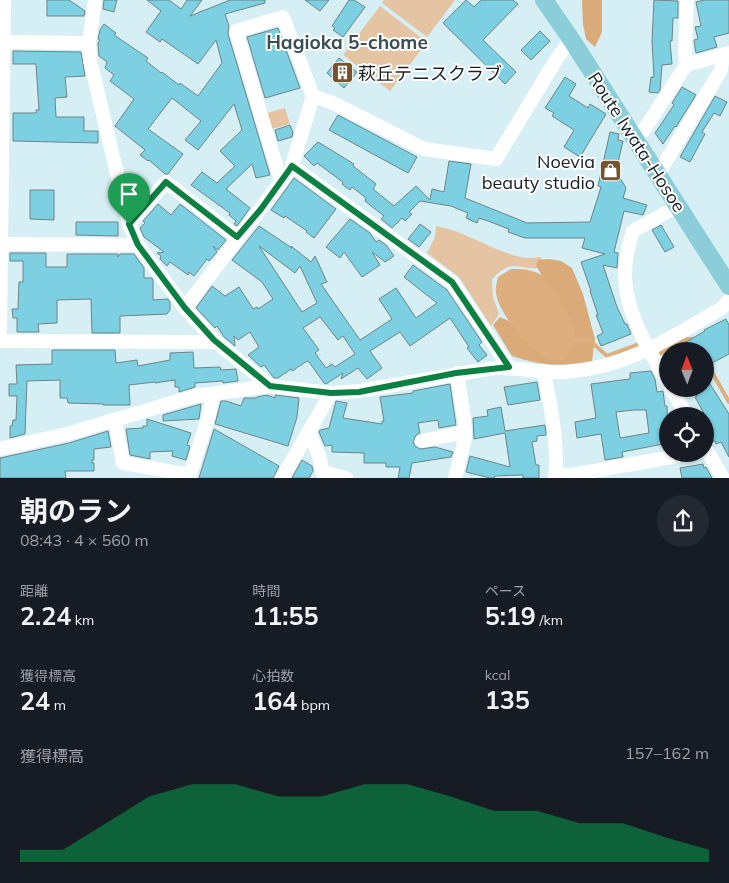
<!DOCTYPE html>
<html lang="ja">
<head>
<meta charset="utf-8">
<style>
  :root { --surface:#171b24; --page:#242831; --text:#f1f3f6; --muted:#9ea1a6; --accent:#0b8043 }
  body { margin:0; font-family:Mulish,"Noto Sans JP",sans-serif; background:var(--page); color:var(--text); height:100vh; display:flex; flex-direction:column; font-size:19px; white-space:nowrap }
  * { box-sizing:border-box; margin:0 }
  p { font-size:16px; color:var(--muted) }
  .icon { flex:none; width:28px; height:28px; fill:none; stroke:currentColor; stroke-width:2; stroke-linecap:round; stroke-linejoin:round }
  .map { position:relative; height:478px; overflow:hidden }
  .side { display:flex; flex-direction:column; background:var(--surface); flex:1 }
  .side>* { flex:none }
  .needle { width:32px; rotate:359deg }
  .controls { position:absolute; left:659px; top:342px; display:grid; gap:10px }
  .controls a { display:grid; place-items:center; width:55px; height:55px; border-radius:50%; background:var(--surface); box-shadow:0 1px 4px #0004; font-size:25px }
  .pin { position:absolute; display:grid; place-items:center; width:42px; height:42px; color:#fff; margin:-51px -21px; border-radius:50% 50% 50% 0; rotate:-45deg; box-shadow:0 0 5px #0007 }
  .pin .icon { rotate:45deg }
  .round { display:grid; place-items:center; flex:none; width:52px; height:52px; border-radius:26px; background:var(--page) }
  .summary { display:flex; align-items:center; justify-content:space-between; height:85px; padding:0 20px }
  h1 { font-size:28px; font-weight:700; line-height:38px }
  .metrics { display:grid; grid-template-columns:repeat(3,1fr); gap:8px; height:85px; padding:5px 20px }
  .metrics div { display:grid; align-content:center }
  .metrics b { font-size:25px; font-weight:700 }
  .metrics small { font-size:14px; font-weight:400 }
  .metrics p { font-size:14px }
  .chart { height:140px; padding:10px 20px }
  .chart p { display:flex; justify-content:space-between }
  .chart svg { width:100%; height:90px; margin-top:5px; fill:var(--accent); opacity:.7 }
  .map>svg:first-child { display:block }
</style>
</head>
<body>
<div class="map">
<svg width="729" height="478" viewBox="0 0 729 478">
  <rect width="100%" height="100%" fill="#d5eff4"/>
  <!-- green -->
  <g fill="#e5c4a4">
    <path d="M 384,0 L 455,0 L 427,37 L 382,3 Z"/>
    <path d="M 380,6 L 427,42 L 390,91 L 343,55 Z"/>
    <path d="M 285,108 L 290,124 L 272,129 L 267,113 Z"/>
    <path d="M 436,226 C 466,231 492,251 521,257 C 527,259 535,257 541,257 L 542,267 C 519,273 515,255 492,279 L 493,297 L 499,314 L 491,326 L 459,277 L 427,253 L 435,237 Z"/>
  </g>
  <!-- forest -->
  <g fill="#daaa79">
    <path d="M 582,0 L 602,0 L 602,32 L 595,47 L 586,39 L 583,24 Z"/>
    <path d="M 549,259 L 561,261 L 572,268 L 583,294 L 595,339 L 592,361 C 562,367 541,366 512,356 L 493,325 L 500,317 L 513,323 L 557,305 L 536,265 L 538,260 Z"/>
  </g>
  <!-- water -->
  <path fill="#dfae7e" d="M 511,269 C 520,269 532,269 541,275 C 549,281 572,319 574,328 C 575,331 574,337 574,340 C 572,348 567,354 562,360 C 559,360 554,361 551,360 C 531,354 498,312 496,293 C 495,288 497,282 498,277 Z"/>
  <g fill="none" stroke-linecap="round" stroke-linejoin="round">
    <!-- stream -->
    <g stroke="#dfae7e" stroke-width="4">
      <path d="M 574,341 L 588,339 L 607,356 L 637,345"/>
      <path d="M 659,354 L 687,339 L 692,339 L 694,341"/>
      <path d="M 705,360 L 729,402"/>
    </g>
  </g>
  <!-- building -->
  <g fill="#7cd0e1" stroke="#6d8488" fill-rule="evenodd">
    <path d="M 47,0 L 69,0 L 85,11 L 84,16 L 47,16 Z"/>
    <path d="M 104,0 L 117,0 L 114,12 L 103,9 Z"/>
    <path d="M 147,0 L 169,0 L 181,9 L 187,0 L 202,0 L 190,16 L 230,0 L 265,0 L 265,3 L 225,14 L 229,26 L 228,34 L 270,175 L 256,178 L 252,164 L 226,189 L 250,208 L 237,226 L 234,224 L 236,221 L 229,215 L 230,213 L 191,185 L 202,172 L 217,183 L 235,166 L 220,151 L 242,130 L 234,104 L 198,150 L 185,140 L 201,121 L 172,98 L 148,129 L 183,154 L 168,174 L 165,174 L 149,160 L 148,161 L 140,155 L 145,150 L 115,126 L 134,99 L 110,81 L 114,75 L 105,68 L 107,62 L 99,56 L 98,43 L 100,40 L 98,39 L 100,30 L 104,24 L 116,33 L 114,35 L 148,58 L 146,61 L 161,73 L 162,72 L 179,85 L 180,83 L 198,96 L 222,63 L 216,40 L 198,64 L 162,39 L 160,42 L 146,32 L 161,11 Z"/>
    <path d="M 305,0 L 329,0 L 320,11 Z"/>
    <path d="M 349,0 L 354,0 L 365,7 L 343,37 L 333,30 L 335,28 L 332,26 Z"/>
    <path d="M 466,0 L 474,7 L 481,0 L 513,0 L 518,4 L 483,40 L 516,72 L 505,84 L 443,23 Z"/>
    <path d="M 654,0 L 678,1 L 678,18 L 673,18 L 672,41 L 670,41 L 672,64 L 662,65 L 660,90 L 658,93 L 649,92 L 651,77 L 654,77 L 652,41 Z"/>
    <path d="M 704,0 L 729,0 L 729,33 L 714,37 L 717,47 L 696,53 L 694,40 L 698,39 L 695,27 L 701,26 L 696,2 Z"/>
    <path d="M 278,28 L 300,88 L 265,98 L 247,37 Z"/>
    <path d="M 540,31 L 550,41 L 531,60 L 521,50 Z"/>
    <path d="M 13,51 L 81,52 L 85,76 L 65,77 L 67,97 L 55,98 L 56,117 L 84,117 L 84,131 L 98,131 L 98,143 L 13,141 L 13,113 L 36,113 L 36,110 L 39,110 L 36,64 L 13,64 Z"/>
    <path d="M 339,58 L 357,72 L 344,88 L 327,73 Z"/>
    <path d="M 565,77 L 576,84 L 569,96 L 588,108 L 590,104 L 606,114 L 580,157 L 564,147 L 574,130 L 552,116 L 554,113 L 545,108 Z"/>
    <path d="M 682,87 L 696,95 L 676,127 L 675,126 L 663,144 L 655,133 L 674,105 L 672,103 Z"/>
    <path d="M 715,96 L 727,102 L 720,116 L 714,113 L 702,132 L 705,134 L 690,162 L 680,157 Z"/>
    <path d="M 338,115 L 417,157 L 408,173 L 329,130 Z"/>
    <path d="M 290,125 L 293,133 L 292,137 L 278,141 L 275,130 Z"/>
    <path d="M 610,132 L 619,134 L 618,140 L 623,141 L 616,171 L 626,188 L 623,198 L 647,205 L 643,215 L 624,211 L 614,252 L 618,253 L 617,268 L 603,265 L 617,307 L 625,324 L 627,324 L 631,334 L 601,346 L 597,336 L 603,333 L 596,315 L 598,315 L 590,291 L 591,291 L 581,262 L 605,254 L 582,248 L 585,238 L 525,238 L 508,232 L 509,229 L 488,221 L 479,218 L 477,223 L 466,218 L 468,213 L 451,206 L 420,201 L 409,212 L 412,214 L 405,221 L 402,218 L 392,228 L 381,219 L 384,216 L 365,201 L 366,198 L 352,187 L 350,190 L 342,184 L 343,182 L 317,163 L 314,166 L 304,156 L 318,142 L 354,164 L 353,166 L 376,184 L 373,189 L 394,206 L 416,186 L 430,200 L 432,189 L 444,192 L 449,161 L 471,164 L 465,198 L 527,223 L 590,222 L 601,187 L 598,186 Z"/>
    <path d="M 294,178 L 336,209 L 314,238 L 306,232 L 307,231 L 285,216 L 284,218 L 271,210 Z"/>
    <path d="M 30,190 L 54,190 L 54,220 L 30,219 Z"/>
    <path d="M 158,204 L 171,215 L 180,204 L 226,240 L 218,250 L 213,246 L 217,252 L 209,261 L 207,259 L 194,276 L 189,272 L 188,275 L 170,262 L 167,266 L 160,259 L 161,256 L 157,253 L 164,252 L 144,237 L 140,228 L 145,223 L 143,221 Z"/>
    <path d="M 350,219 L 370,233 L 376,242 L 379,240 L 386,245 L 394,256 L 385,262 L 372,252 L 380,265 L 362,277 L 344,252 L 340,258 L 326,247 Z"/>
    <path d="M 76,222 L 118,222 L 118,236 L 76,235 Z"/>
    <path d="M 420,224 L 431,232 L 419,247 L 408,239 Z"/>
    <path d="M 661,225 L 674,247 L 665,252 L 652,230 Z"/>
    <path d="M 259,226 L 292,248 L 291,246 L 311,262 L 315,256 L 327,282 L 321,284 L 360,340 L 392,319 L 379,299 L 396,288 L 416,318 L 437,303 L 404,277 L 413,265 L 447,290 L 482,342 L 479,345 L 487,355 L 478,362 L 467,348 L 469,347 L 450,318 L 410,346 L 400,332 L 370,351 L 382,368 L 367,379 L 358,368 L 341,379 L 343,373 L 326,384 L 324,383 L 309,362 L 307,361 L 292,371 L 291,369 L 278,378 L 274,378 L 264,365 L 261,367 L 248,355 L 259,347 L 250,332 L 238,340 L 234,336 L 235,346 L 224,337 L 217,326 L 215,328 L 196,308 L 212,286 L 225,296 L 239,287 L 253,309 L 257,307 L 258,309 L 273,299 L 262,282 L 232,260 ZM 259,246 L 295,273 L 300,266 L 317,303 L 302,312 ZM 320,317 L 338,340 L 343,336 L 355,354 L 335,367 L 332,364 L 326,368 L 315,353 L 319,350 L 303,328 Z"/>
    <path d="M 10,253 L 46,253 L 46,267 L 67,267 L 67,254 L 118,254 L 118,257 L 120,254 L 134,254 L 144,268 L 144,278 L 152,278 L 153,280 L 153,300 L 168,299 L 170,302 L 170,310 L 167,314 L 120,316 L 120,333 L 92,333 L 91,299 L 57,300 L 57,323 L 38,324 L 39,332 L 17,332 L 17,318 L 13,318 L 12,309 L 18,309 L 19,282 L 23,282 L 23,261 L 10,261 Z"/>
    <path d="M 726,319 L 729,325 L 729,354 L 705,367 L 705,351 L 670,351 L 705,331 L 704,330 Z"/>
    <path d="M 52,350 L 115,350 L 116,363 L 137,360 L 138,366 L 170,360 L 170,353 L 193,352 L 194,368 L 220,367 L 221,370 L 236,369 L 238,381 L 223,383 L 223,381 L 195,383 L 195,387 L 179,392 L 179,387 L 175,387 L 175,380 L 155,383 L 155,382 L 129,385 L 130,405 L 103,405 L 103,404 L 68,403 L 67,398 L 60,398 L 60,380 L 27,381 L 25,434 L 10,438 L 10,426 L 12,426 L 13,420 L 16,420 L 17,396 L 9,396 L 9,384 L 17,384 L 16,365 L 52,364 Z"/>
    <path d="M 651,371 L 655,379 L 657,392 L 663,391 L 665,406 L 667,406 L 668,443 L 622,452 L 623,457 L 605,460 L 601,434 L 577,438 L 575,422 L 596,418 L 591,384 L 630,379 L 630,373 ZM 634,410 L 646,410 L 649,433 L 620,438 L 616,412 Z"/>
    <path d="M 705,376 L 729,414 L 729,457 L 721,442 L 716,444 L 715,441 L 712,442 L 705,432 L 712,428 L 695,397 L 697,396 L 692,389 L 705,389 Z"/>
    <path d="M 537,382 L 540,400 L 508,405 L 504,387 Z"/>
    <path d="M 450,384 L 456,425 L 439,428 L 438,420 L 418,423 L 420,433 L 416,435 L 413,442 L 415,446 L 420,449 L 435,447 L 453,452 L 451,457 L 412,463 L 409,478 L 398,478 L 400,467 L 386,467 L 386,463 L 364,463 L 364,453 L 332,452 L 332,445 L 325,446 L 319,432 L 320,430 L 329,428 L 336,401 L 347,403 L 343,418 L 382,424 L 382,421 L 384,421 L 380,397 L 413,393 L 413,391 Z"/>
    <path d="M 267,395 L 275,398 L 275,395 L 299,398 L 297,417 L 288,446 L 215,424 L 221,401 L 226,401 L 241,406 L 244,398 L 256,398 L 257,397 Z"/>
    <path d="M 201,404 L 199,419 L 163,421 L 163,415 Z"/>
    <path d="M 501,407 L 505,431 L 545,425 L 546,435 L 537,436 L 537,441 L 532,442 L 536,465 L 539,465 L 539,478 L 523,478 L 523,475 L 495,476 L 494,478 L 490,478 L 466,472 L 470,456 L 510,467 L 505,433 L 474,439 L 473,418 L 488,416 L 487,410 Z"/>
    <path d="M 147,419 L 191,433 L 187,445 L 190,446 L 186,460 L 172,456 L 173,451 L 150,452 L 150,459 L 130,455 L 126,429 L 143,428 L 143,426 L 147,426 Z"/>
    <path d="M 214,429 L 279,466 L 273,478 L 199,478 Z"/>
    <path d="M 108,431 L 111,447 L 94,449 L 94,460 L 92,460 L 92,463 L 94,463 L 94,471 L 65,471 L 66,478 L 0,478 L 0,458 L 69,443 Z"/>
    <path d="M 302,460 L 312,466 L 313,471 L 309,478 L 292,478 Z"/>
    <path d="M 703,464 L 704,468 L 706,467 L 712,478 L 682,478 L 680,468 Z"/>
  </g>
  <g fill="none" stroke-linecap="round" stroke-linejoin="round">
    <!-- minor -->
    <g stroke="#fff" stroke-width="14">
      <path d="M 95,0 L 89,43 L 90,60 L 129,224 L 138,245 L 185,308 L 214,340 L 270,386"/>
      <path d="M 0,42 L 89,43"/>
      <path d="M 686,65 L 729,53"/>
      <path d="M 313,96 L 292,166 L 452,282 L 509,367"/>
      <path d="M 636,142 L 686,65 L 685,50 L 687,0"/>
      <path d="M 658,174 L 721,70 L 722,62 L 720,56"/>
      <path d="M 281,182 L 236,31 L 283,17 L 313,96 L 333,103 L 424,149 L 496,159 L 556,60 L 571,39"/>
      <path d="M 129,224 L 166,182 L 237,237"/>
      <path d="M 1,244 L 138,245"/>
      <path d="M 185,308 L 286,175"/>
      <path d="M 0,330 L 4,0"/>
      <path d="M 0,341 L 216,342"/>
      <path d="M 544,371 C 550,406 559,443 555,478"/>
      <path d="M 668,383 C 647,347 619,304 626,261 C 627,251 630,241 633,231 L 678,206"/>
      <path d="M 671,389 L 687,416"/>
      <path d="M 115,420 L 123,463 L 190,475 L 209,415 L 213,394"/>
      <path d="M 309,432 L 319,456 L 324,478"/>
      <path d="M 422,441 L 465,432"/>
      <path d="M 705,447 L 723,478"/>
      <path d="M 0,449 L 67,434 L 195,396 L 270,386 L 331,393 L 359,391 L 494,368 C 519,367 543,374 567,372 C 628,367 671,338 722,308 L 729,300"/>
      <path d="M 323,472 L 346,478"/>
      <path d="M 556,472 L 566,476 L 689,454"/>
      <path d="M 282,478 L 331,393"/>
      <path d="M 455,478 L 465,438 L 464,418 L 457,373"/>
    </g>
    <!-- major -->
    <path stroke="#8bcdd9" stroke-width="18" d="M 544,0 L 571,39 L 729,286"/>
  </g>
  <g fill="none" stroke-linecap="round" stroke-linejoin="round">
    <defs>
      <path id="route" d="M 292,166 L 452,282 L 509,367 L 456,373 L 359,392 L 331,393 L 270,386 L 214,340 L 185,308 L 138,245 L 129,224 L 166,182 L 237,237 L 261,209 Z"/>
    </defs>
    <!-- route casing -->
    <use href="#route" stroke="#fff" stroke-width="10"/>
    <!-- route -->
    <use href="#route" stroke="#0b8043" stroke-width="6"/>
  </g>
  <!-- icons -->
  <defs>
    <symbol id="building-square" viewBox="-11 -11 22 22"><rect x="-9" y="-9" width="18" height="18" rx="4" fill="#77532d" stroke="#fff"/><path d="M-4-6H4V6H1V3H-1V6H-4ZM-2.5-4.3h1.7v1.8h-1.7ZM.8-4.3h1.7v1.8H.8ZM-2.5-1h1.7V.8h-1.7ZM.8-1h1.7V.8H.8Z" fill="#fff"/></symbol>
    <symbol id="shop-square" viewBox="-11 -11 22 22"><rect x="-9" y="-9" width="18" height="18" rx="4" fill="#77532d" stroke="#fff"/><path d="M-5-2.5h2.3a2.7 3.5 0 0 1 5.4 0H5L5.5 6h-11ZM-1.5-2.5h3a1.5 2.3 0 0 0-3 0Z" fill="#fff"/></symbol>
  </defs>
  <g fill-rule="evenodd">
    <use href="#building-square" x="330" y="60" width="25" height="25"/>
    <use href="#shop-square" x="598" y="158" width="25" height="25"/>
  </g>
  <g text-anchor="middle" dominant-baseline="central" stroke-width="4" stroke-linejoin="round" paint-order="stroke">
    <!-- poi labels -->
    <g font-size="18" fill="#161f21" stroke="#fff" text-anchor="start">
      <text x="358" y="73">萩丘テニスクラブ</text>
      <text x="595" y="161" text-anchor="end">Noevia<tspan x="595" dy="21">beauty studio</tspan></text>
    </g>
    <!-- street labels -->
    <g font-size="18" fill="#161f21" stroke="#fff">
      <text transform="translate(637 142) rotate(57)">Route Iwata-Hosoe</text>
    </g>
    <!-- neighbourhood labels -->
    <g font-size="19" font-weight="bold" fill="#394e53" stroke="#fff">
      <text x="347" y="42">Hagioka 5-chome</text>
    </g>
  </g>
</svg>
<div class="controls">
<a><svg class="needle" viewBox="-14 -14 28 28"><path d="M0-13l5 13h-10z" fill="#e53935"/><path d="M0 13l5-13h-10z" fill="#9ea1a6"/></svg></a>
<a><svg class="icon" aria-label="locate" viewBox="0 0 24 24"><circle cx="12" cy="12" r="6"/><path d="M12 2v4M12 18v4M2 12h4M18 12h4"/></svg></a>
</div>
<div class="pin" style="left:129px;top:224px;background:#1e9e55"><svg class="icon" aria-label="arrive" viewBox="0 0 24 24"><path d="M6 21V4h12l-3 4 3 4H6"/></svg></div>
</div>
<section class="side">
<div class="summary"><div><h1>朝のラン</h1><p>08:43 · 4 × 560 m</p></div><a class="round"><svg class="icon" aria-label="share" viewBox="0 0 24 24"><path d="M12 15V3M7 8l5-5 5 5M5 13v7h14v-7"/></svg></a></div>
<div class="metrics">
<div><p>距離</p><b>2.24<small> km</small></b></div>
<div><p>時間</p><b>11:55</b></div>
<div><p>ペース</p><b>5:19<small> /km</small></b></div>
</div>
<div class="metrics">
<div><p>獲得標高</p><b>24<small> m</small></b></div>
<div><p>心拍数</p><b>164<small> bpm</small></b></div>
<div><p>kcal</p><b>135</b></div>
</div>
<div class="chart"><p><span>獲得標高</span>157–162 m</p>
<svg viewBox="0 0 160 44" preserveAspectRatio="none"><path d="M0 44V38L10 38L20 25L30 12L40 6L50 6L60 12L70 12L80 6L90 6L100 12L110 19L120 19L130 25L140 25L150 32L160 38V44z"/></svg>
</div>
</section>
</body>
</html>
